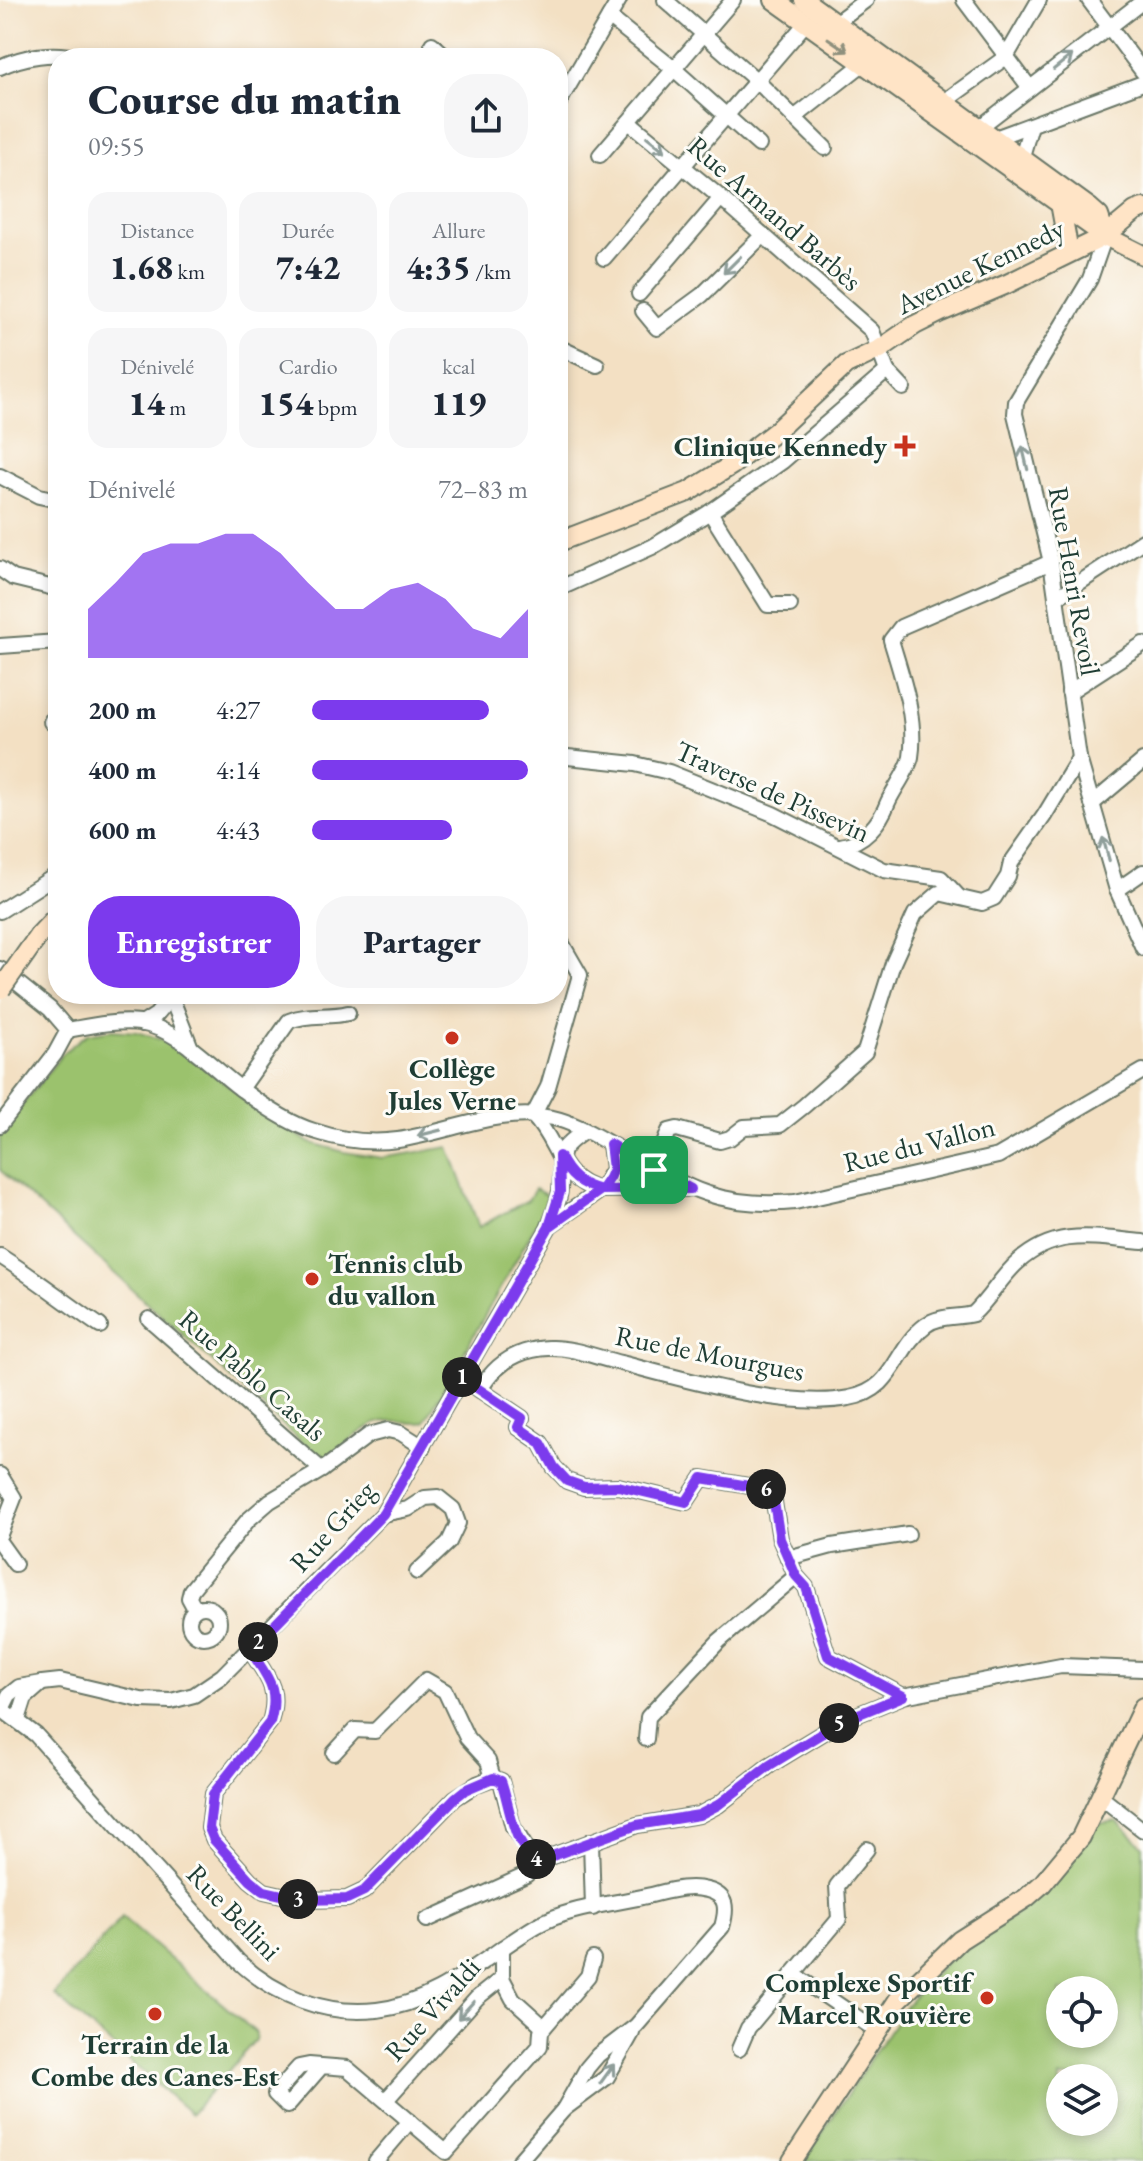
<!DOCTYPE html>
<html lang="fr">
<head>
<meta charset="utf-8">
<style>
  :root { --surface:#fff; --page:#f6f6f7; --text:#1f2937; --muted:#747a83; --accent:#7c3aed }
  body { margin:0; font-family:"EB Garamond",serif; background:var(--page); color:var(--text); height:100vh; display:flex; flex-direction:column; font-size:30px; white-space:nowrap }
  * { box-sizing:border-box; margin:0 }
  p { font-size:26px; color:var(--muted) }
  .icon { flex:none; width:44px; height:44px; fill:none; stroke:currentColor; stroke-width:2; stroke-linecap:round; stroke-linejoin:round }
  .map { position:relative; flex:1; overflow:hidden }
  .details { position:absolute; left:48px; top:48px; width:520px; height:956px; display:flex; flex-direction:column; background:var(--surface); border-radius:32px; box-shadow:0 4px 12px #0003 }
  .details>* { flex:none }
  .controls { position:absolute; left:1046px; top:1976px; display:grid; gap:16px }
  .controls a { display:grid; place-items:center; width:72px; height:72px; border-radius:50%; background:var(--surface); box-shadow:0 4px 12px #0003; font-size:40px }
  .pin { position:absolute; display:grid; place-items:center; width:68px; height:68px; color:#fff; margin:-34px; border-radius:16px; box-shadow:0 4px 12px #0006 }
  .km { position:absolute; width:40px; height:40px; margin:-20px; border-radius:50%; background:#222; color:#fff; font-size:22px; line-height:40px; text-align:center }
  .round { display:grid; place-items:center; flex:none; width:84px; height:84px; border-radius:32px; background:var(--page) }
  .overview { display:flex; align-items:center; justify-content:space-between; height:136px; padding:0 40px }
  h1 { font-size:44px; font-weight:800; line-height:60px }
  .figures { display:grid; grid-template-columns:repeat(3,1fr); gap:12px; height:136px; padding:8px 40px }
  .figures div { display:grid; align-content:center; border-radius:20px; background:var(--page); text-align:center }
  .figures b { font-size:34px; font-weight:800 }
  .figures small { font-size:22px; font-weight:400 }
  .figures p { font-size:22px }
  .chart { height:224px; padding:16px 40px }
  .chart p { display:flex; justify-content:space-between }
  .chart svg { width:100%; height:144px; margin-top:8px; fill:var(--accent); opacity:.7 }
  .action { display:flex; gap:16px; margin-top:auto; padding:16px 40px }
  .action a { flex:1; height:92px; border-radius:32px; background:var(--accent); color:#fff; font-size:32px; font-weight:800; line-height:92px; text-align:center }
  .action a+a { background:var(--page); color:var(--text) }
  ul { padding:0 40px; list-style:none; font-size:26px }
  li { display:grid; grid-template-columns:128px 96px 1fr; align-items:center; height:60px }
  li i { height:20px; border-radius:10px; background:var(--accent) }
  .map>svg:first-child { display:block }
</style>
</head>
<body>
<div class="map">
<svg width="1143" height="2161" viewBox="0 0 1143 2161">
  <rect width="100%" height="100%" fill="#fdfcf7"/>
  <filter id="ink" filterUnits="userSpaceOnUse"><feTurbulence type="fractalNoise" baseFrequency=".0125" numOctaves="2"/><feDisplacementMap in="SourceGraphic" scale="16" xChannelSelector="R" yChannelSelector="G"/><feConvolveMatrix kernelMatrix="1 2 1 2 8 2 1 2 1" color-interpolation-filters="sRGB"/></filter>
  <filter id="wash" filterUnits="userSpaceOnUse"><feTurbulence type="fractalNoise" baseFrequency=".006" numOctaves="4" result="noise"/><feDisplacementMap in="SourceGraphic" scale="32" xChannelSelector="R" yChannelSelector="G"/><feGaussianBlur stdDeviation="1.8" result="paint"/><feColorMatrix in="noise" values="0 0 0 0 0 0 0 0 0 0 0 0 0 0 0 0 0 1.4 0 .05"/><feComposite in="paint" operator="in"/></filter>
  <g filter="url(#wash)">
    <rect width="100%" height="100%" fill="#f3e0c3"/>
    <!-- green -->
    <g fill="#9bc26d" stroke="#5d8050" stroke-width="2" fill-rule="evenodd">
      <path d="M 111,1030 L 137,1032 L 168,1042 L 308,1142 L 344,1152 L 382,1158 L 449,1147 L 479,1227 L 528,1200 L 535,1189 L 548,1196 L 543,1212 L 425,1422 C 411,1426 401,1419 388,1421 C 366,1422 346,1445 330,1458 L 316,1455 L 0,1170 L 0,1133 L 64,1052 L 87,1034 Z"/>
      <path d="M 1117,1821 L 1143,1846 L 1143,2161 L 804,2161 L 906,2005 C 920,1990 952,1950 970,1947 L 1040,1896 L 1096,1824 ZM 1060,1990 L 1104,1990 L 1104,2034 L 1060,2034 ZM 1060,2078 L 1104,2078 L 1104,2122 L 1060,2122 Z"/>
      <path d="M 122,1917 L 256,2033 L 255,2040 L 191,2114 L 54,1995 Z"/>
    </g>
  </g>
  <g filter="url(#ink)">
    <g fill="none" stroke-linecap="round" stroke-linejoin="round">
      <defs>
        <g id="street">
          <path d="M 665,0 L 757,81 L 825,148"/>
          <path d="M 964,0 L 1030,88"/>
          <path d="M 1089,0 L 1143,72"/>
          <path d="M 609,17 L 674,69 L 759,145"/>
          <path d="M 835,23 L 866,0"/>
          <path d="M 432,44 L 448,58"/>
          <path d="M 0,67 C 24,56 53,51 79,58"/>
          <path d="M 947,102 L 952,96 L 1006,57 L 1039,0"/>
          <path d="M 558,104 L 619,0"/>
          <path d="M 794,118 L 864,63"/>
          <path d="M 980,127 L 1143,1"/>
          <path d="M 995,138 L 1143,83"/>
          <path d="M 600,155 L 733,0"/>
          <path d="M 1019,167 L 1031,125"/>
          <path d="M 1105,236 L 1090,279 L 1016,402 L 1015,414 L 1051,562 L 1079,758 L 1117,890 L 1143,948"/>
          <path d="M 604,258 L 806,23"/>
          <path d="M 639,294 L 721,198"/>
          <path d="M 643,311 L 657,328 L 702,295 L 763,235"/>
          <path d="M 558,347 L 597,365"/>
          <path d="M 887,371 L 903,388"/>
          <path d="M 0,476 L 39,496 L 58,500"/>
          <path d="M 710,512 L 768,605 L 790,605"/>
          <path d="M 0,569 L 13,578 L 58,589"/>
          <path d="M 558,589 L 652,547 L 710,512 L 783,461 L 887,371 L 872,331 L 721,198 L 629,122"/>
          <path d="M 1056,598 L 1143,541"/>
          <path d="M 0,646 L 58,642"/>
          <path d="M 1069,692 L 1143,644"/>
          <path d="M 51,722 L 58,708"/>
          <path d="M 558,756 L 635,764 L 669,772 L 773,814 L 884,870 L 941,878 L 958,896"/>
          <path d="M 1092,804 L 1143,761"/>
          <path d="M 840,846 C 864,843 880,823 888,802 C 894,789 909,769 911,757 C 917,718 902,677 891,640 L 901,627 L 1051,562"/>
          <path d="M 1117,890 L 1143,872"/>
          <path d="M 0,911 L 58,874"/>
          <path d="M 0,969 L 50,1009 L 68,1030"/>
          <path d="M 170,994 L 191,1048"/>
          <path d="M 142,1024 L 156,1015 L 170,998"/>
          <path d="M 68,1030 C 90,1026 118,1020 140,1023 C 180,1030 210,1066 241,1089 C 262,1105 288,1123 314,1131 C 341,1140 369,1144 398,1140 C 450,1132 500,1107 553,1118 C 576,1123 599,1138 619,1149 C 683,1186 718,1209 795,1202 L 998,1156 L 1143,1071"/>
          <path d="M 241,1089 L 289,1021 C 308,1013 328,1018 348,1013"/>
          <path d="M 533,1116 C 560,1144 557,1180 601,1190 L 687,1189"/>
          <path d="M 533,1116 L 548,1087 L 580,975 L 558,937"/>
          <path d="M 0,1125 L 55,1054 L 68,1030"/>
          <path d="M 654,1170 L 669,1131 L 677,1129 L 720,1141 L 730,1138 L 744,1127 L 780,1125 L 804,1106 L 865,1052 L 893,963 L 915,914 L 939,893 L 982,903 L 994,898 L 1008,876 L 1011,863 L 1044,816 L 1079,758"/>
          <path d="M 549,1226 L 601,1190 L 613,1169 L 610,1144"/>
          <path d="M 0,1256 C 35,1278 66,1303 100,1326"/>
          <path d="M 149,1319 L 322,1470"/>
          <path d="M 462,1378 L 480,1390 C 495,1364 518,1349 549,1348 C 572,1347 598,1358 621,1363 C 682,1379 788,1410 849,1398 C 896,1390 894,1348 926,1325 C 939,1315 958,1318 973,1314 C 990,1298 1001,1277 1018,1262 C 1057,1227 1096,1238 1143,1242"/>
          <path d="M 480,1390 L 522,1418 L 518,1427 L 541,1443 L 554,1467 L 567,1481 L 584,1487 L 618,1486 L 686,1502 L 702,1478 L 772,1490 L 780,1539 L 796,1576 L 806,1587 L 828,1656 L 903,1696"/>
          <path d="M 0,1475 L 14,1498 L 0,1534"/>
          <path d="M 383,1514 L 408,1509 L 425,1498 L 438,1497 L 453,1509 L 458,1523 L 449,1542 L 417,1572"/>
          <path d="M 0,1543 L 15,1564"/>
          <path d="M 788,1558 L 832,1546 L 908,1534"/>
          <circle cx="204" cy="1622" r="15"/>
          <path d="M 195,1609 L 189,1598 L 191,1590 L 248,1520 L 270,1501 L 322,1470 L 369,1435 L 388,1430 L 401,1433 L 423,1447"/>
          <path d="M 250,1650 C 268,1678 280,1688 270,1722 L 213,1794 L 209,1828 L 214,1840 L 250,1880 L 264,1891 L 304,1900 L 347,1899 L 364,1891 L 455,1798 L 477,1784 L 493,1778"/>
          <path d="M 0,1708 L 36,1735 L 238,1961 C 276,1996 325,2016 377,2010 C 439,2003 485,1956 536,1926 C 567,1908 607,1905 642,1897 C 663,1893 685,1884 707,1890 C 728,1895 727,1909 722,1927 L 636,2026 L 598,2055 L 587,2068 L 564,2109"/>
          <path d="M 2,1709 L 9,1695 L 19,1687 L 42,1683 L 60,1681 L 141,1700 L 171,1701 L 194,1695 L 222,1676 L 383,1514 L 549,1227 C 553,1215 559,1202 560,1190 C 564,1156 551,1153 585,1131"/>
          <path d="M 18,1720 L 25,1698 L 42,1683"/>
          <path d="M 646,1739 L 648,1717 L 719,1641 L 796,1576"/>
          <path d="M 334,1753 L 355,1730 L 375,1731 L 426,1680 L 445,1691 L 467,1738 L 488,1761 L 493,1778 L 501,1781 L 513,1827 L 531,1856 L 544,1859 L 637,1825 L 699,1815 L 718,1805 L 770,1765 L 844,1720 L 903,1696 L 1061,1666 L 1143,1669"/>
          <path d="M 1102,1798 L 1143,1830"/>
          <path d="M 591,1841 L 593,1908"/>
          <path d="M 427,1920 L 526,1875 L 544,1859"/>
          <path d="M 793,1974 L 877,2031"/>
          <path d="M 502,1978 L 513,1999 L 544,2027"/>
          <path d="M 739,2049 L 748,2028 L 839,1919 L 837,1886 L 867,1849"/>
          <path d="M 321,2067 L 287,2106 L 275,2094 L 299,2067 L 309,2065 L 347,2068 L 446,2152 L 540,2046 L 541,2031 L 588,1976 L 593,1959"/>
          <path d="M 386,2100 L 477,1998 L 502,1978 L 502,1948"/>
          <path d="M 376,2161 L 410,2121"/>
          <path d="M 519,2161 L 564,2109 L 607,2077 L 632,2033"/>
        </g>
        <g id="secondary">
          <path d="M 774,0 L 1105,236 L 1143,255"/>
          <path d="M 804,0 L 1090,208 L 1099,216 L 1105,234"/>
          <path d="M 1060,203 L 1067,241"/>
          <path d="M 558,542 L 688,492 L 732,465 L 775,432 L 846,365 L 880,349 L 915,325 L 941,312 L 1007,284 L 1105,236 L 1135,211 L 1143,208"/>
          <path d="M 39,935 L 58,915"/>
          <path d="M 792,2161 L 898,2000 L 960,1940 L 1026,1898 L 1042,1884 L 1081,1837 L 1143,1707"/>
        </g>
      </defs>
      <!-- street casing -->
      <use href="#street" stroke="#697666" stroke-width="18"/>
      <!-- secondary casing -->
      <use href="#secondary" stroke="#697666" stroke-width="22"/>
      <!-- street -->
      <use href="#street" stroke="#fff" stroke-width="14"/>
      <!-- secondary -->
      <use href="#secondary" stroke="#ffe4c6" stroke-width="18"/>
      <defs>
        <path id="secondary-bridge" d="M 1,989 L 39,935"/>
      </defs>
      <!-- secondary-bridge casing -->
      <use href="#secondary-bridge" stroke="#697666" stroke-width="22" stroke-linecap="butt"/>
      <!-- secondary-bridge -->
      <use href="#secondary-bridge" stroke="#ffe4c6" stroke-width="18"/>
    </g>
    <!-- one-way arrows -->
    <defs><path id="oneway-shaft" d="M-6 0H5M1.5-3L5.5 0L1.5 3" fill="none" stroke-width="1.6" stroke-linecap="round" stroke-linejoin="round" transform="scale(2)"/></defs>
    <use stroke="#8f907d" href="#oneway-shaft" transform="translate(838 45) rotate(34)"/>
    <g stroke="#8f9e9a">
      <use href="#oneway-shaft" transform="translate(1063 62) rotate(-38)"/>
      <use href="#oneway-shaft" transform="translate(656 144) rotate(39)"/>
      <use href="#oneway-shaft" transform="translate(732 265) rotate(135)"/>
      <use href="#oneway-shaft" transform="translate(1025 458) rotate(-103)"/>
      <use href="#oneway-shaft" transform="translate(1106 849) rotate(-106)"/>
      <use href="#oneway-shaft" transform="translate(429 1133) rotate(166)"/>
      <use href="#oneway-shaft" transform="translate(466 2010) rotate(132)"/>
      <use href="#oneway-shaft" transform="translate(607 2074) rotate(-54)"/>
    </g>
  </g>
  <g fill="none" stroke-linecap="round" stroke-linejoin="round" filter="url(#ink)">
    <defs>
      <path id="route" d="M 654,1170 L 610,1144 L 613,1169 L 609,1178 L 601,1190 L 549,1227 L 383,1514 L 250,1650 C 268,1678 280,1688 270,1722 L 213,1794 L 209,1828 L 214,1840 L 250,1880 L 264,1891 L 304,1900 L 347,1899 L 364,1891 L 455,1798 L 465,1790 L 493,1778 L 501,1781 C 510,1803 513,1859 544,1859 L 637,1825 L 699,1815 L 718,1805 L 770,1765 L 844,1720 L 903,1696 L 828,1656 L 806,1587 L 796,1576 L 780,1539 L 772,1490 L 702,1478 L 686,1502 L 618,1486 L 584,1487 L 567,1481 L 554,1467 L 541,1443 L 518,1427 L 522,1418 L 462,1378 L 549,1227 L 560,1192 L 559,1156 C 569,1176 580,1185 601,1190 L 691,1189 L 654,1170"/>
    </defs>
    <!-- route casing -->
    <use href="#route" stroke="#fff" stroke-width="16"/>
    <!-- route -->
    <use href="#route" stroke="#7c3aed" stroke-width="10"/>
  </g>
  <!-- markers -->
  <g fill="#c8321e" stroke="#fdfcf7" stroke-width="3">
    <path d="M901 434h8v8h8v8h-8v8h-8v-8h-8v-8h8z"/>
    <circle cx="452" cy="1038" r="8"/>
    <circle cx="312" cy="1279" r="8"/>
    <circle cx="987" cy="1998" r="8"/>
    <circle cx="155" cy="2014" r="8"/>
  </g>
  <g text-anchor="middle" dominant-baseline="central" stroke-width="6" stroke-linejoin="round" paint-order="stroke">
    <!-- street labels -->
    <g font-size="28" fill="#1f3d34" stroke="#fdfcf7">
      <text transform="translate(775 213) rotate(41)">Rue Armand Barbès</text>
      <text transform="translate(980 266) rotate(-26)">Avenue Kennedy</text>
      <text transform="translate(1075 581) rotate(80)">Rue Henri Revoil</text>
      <text transform="translate(773 791) rotate(24)">Traverse de Pissevin</text>
      <text transform="translate(919 1144) rotate(-14)">Rue du Vallon</text>
      <text transform="translate(710 1353) rotate(11)">Rue de Mourgues</text>
      <text transform="translate(253 1375) rotate(41)">Rue Pablo Casals</text>
      <text transform="translate(332 1526) rotate(-48)">Rue Grieg</text>
      <text transform="translate(234 1912) rotate(46)">Rue Bellini</text>
      <text transform="translate(432 2009) rotate(-48)">Rue Vivaldi</text>
    </g>
    <!-- poi labels -->
    <g font-size="28" font-weight="bold" fill="#1f3d34" stroke="#fdfcf7" text-anchor="end">
      <text x="887" y="446">Clinique Kennedy</text>
      <text x="452" y="1068" text-anchor="middle">Collège<tspan x="452" dy="32">Jules Verne</tspan></text>
      <text x="328" y="1263" text-anchor="start">Tennis club<tspan x="328" dy="32">du vallon</tspan></text>
      <text x="971" y="1982">Complexe Sportif<tspan x="971" dy="32">Marcel Rouvière</tspan></text>
      <text x="155" y="2044" text-anchor="middle">Terrain de la<tspan x="155" dy="32">Combe des Canes-Est</tspan></text>
    </g>
  </g>
</svg>
<div class="controls">
<a><svg class="icon" aria-label="locate" viewBox="0 0 24 24"><circle cx="12" cy="12" r="6"/><path d="M12 2v4M12 18v4M2 12h4M18 12h4"/></svg></a>
<a><svg class="icon" aria-label="layers" viewBox="0 0 24 24"><path d="M12 4l9 5-9 5-9-5zM3 14l9 5 9-5"/></svg></a>
</div>
<div class="pin" style="left:654px;top:1170px;background:#1e9e55"><svg class="icon" aria-label="arrive" viewBox="0 0 24 24"><path d="M6 21V4h12l-3 4 3 4H6"/></svg></div>
<b class="km" style="left:462px;top:1377px">1</b>
<b class="km" style="left:258px;top:1642px">2</b>
<b class="km" style="left:298px;top:1899px">3</b>
<b class="km" style="left:536px;top:1859px">4</b>
<b class="km" style="left:839px;top:1723px">5</b>
<b class="km" style="left:766px;top:1489px">6</b>
<section class="details">
<div class="overview"><div><h1>Course du matin</h1><p>09:55</p></div><a class="round"><svg class="icon" aria-label="share" viewBox="0 0 24 24"><path d="M12 15V3M7 8l5-5 5 5M5 13v7h14v-7"/></svg></a></div>
<div class="figures">
<div><p>Distance</p><b>1.68<small> km</small></b></div>
<div><p>Durée</p><b>7:42</b></div>
<div><p>Allure</p><b>4:35<small> /km</small></b></div>
</div>
<div class="figures">
<div><p>Dénivelé</p><b>14<small> m</small></b></div>
<div><p>Cardio</p><b>154<small> bpm</small></b></div>
<div><p>kcal</p><b>119</b></div>
</div>
<div class="chart"><p><span>Dénivelé</span>72–83 m</p>
<svg viewBox="0 0 160 44" preserveAspectRatio="none"><path d="M0 44V29L10 21L20 12L30 9L40 9L50 6L60 6L70 12L80 21L90 29L100 29L110 23L120 21L130 26L140 35L150 38L160 29V44z"/></svg>
</div>
<ul>
<li><b>200 m</b>4:27<i style="width:82%"></i></li>
<li><b>400 m</b>4:14<i style="width:100%"></i></li>
<li><b>600 m</b>4:43<i style="width:65%"></i></li>
</ul>
<div class="action"><a>Enregistrer</a><a>Partager</a></div>
</section>
</div>
</body>
</html>
